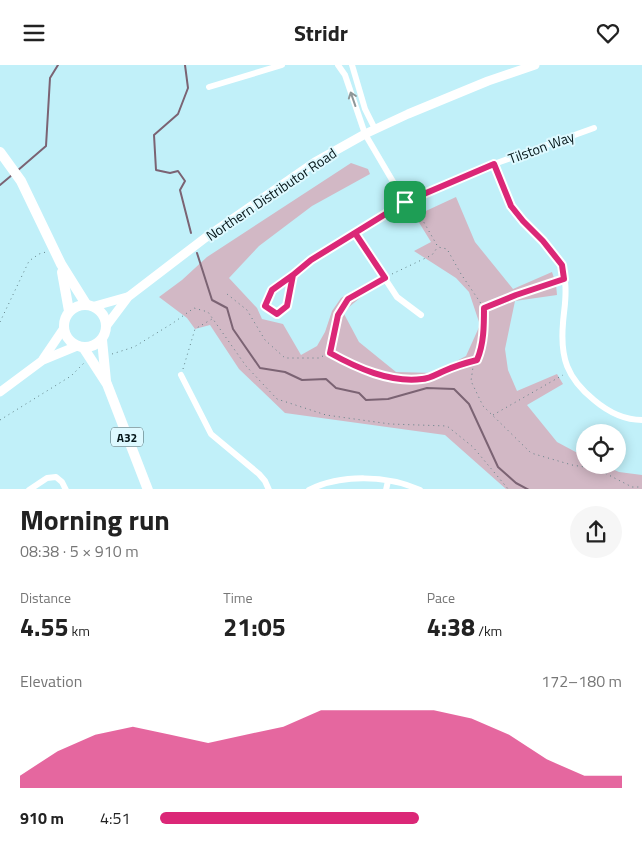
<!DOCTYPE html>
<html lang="en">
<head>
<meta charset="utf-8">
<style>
  :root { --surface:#fff; --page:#f6f6f6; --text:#222; --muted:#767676; --accent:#db2777 }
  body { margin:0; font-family:"Titillium Web",sans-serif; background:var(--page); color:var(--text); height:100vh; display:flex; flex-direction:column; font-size:19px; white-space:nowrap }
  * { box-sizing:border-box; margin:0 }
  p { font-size:16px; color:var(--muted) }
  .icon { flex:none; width:28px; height:28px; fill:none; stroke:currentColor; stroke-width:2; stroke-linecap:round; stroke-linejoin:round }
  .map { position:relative; height:424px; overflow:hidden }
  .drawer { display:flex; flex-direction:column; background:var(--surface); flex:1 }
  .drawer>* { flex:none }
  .fabs { position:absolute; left:576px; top:359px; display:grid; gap:10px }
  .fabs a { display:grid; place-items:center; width:50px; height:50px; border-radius:50%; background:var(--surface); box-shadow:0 2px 12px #0003; font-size:25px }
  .pin { position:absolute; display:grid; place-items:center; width:42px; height:42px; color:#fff; margin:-21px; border-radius:10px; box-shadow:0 2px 8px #0006 }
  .round { display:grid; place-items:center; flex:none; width:52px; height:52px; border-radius:26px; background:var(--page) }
  .summary { display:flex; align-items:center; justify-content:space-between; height:85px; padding:0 20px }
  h1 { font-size:28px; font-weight:700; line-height:38px }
  .figures { display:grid; grid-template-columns:repeat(3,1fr); gap:8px; height:85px; padding:5px 20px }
  .figures div { display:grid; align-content:center }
  .figures b { font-size:25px; font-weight:700 }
  .figures small { font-size:14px; font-weight:400 }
  .figures p { font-size:14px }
  .chart { height:140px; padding:10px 20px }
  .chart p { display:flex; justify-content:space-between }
  .chart svg { width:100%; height:90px; margin-top:5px; fill:var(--accent); opacity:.7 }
  ul { padding:0 20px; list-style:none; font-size:16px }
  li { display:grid; grid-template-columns:80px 60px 1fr; align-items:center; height:38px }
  li i { height:12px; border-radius:6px; background:var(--accent) }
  header { display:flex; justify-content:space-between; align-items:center; height:65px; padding:0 20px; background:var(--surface); font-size:22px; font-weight:700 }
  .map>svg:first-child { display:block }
</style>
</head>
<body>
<header><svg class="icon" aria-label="menu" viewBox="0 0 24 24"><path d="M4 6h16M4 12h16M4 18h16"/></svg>Stridr<svg class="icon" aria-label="heart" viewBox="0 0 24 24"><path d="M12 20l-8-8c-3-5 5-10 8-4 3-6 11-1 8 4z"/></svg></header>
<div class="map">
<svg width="642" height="425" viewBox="0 0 642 425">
  <rect width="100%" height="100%" fill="#c1f0f9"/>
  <!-- green -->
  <path fill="#d2b8c5" d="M 351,98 L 368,104 L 370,109 L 312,141 L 259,181 L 229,213 L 257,243 L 262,254 L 283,259 L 301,290 L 317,281 L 325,267 L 332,246 L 341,233 L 370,216 L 373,222 L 343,247 L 359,277 L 396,307 L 434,308 L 466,291 L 480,260 L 469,227 L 456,213 L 414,186 L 431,177 L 415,151 L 456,132 L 475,177 L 513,224 L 552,207 L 556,219 L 557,230 L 515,236 L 505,284 L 508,305 L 517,326 L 557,309 L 563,319 L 527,340 L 557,377 L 585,392 L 585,400 L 603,400 L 619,407 L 642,410 L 642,424 L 506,424 L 445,370 L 285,348 L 239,304 L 210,260 L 195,264 L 187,253 L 159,232 L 182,215 L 207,192 Z"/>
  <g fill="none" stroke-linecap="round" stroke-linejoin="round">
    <!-- stream -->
    <g stroke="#7b6373" stroke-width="2">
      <path d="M 185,0 L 188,23 L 178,49 L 154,70 L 156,105 L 170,108 L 178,106 L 185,116 L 180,125 L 191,168"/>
      <path d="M 17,106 L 46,81 L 50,13 L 58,0"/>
      <path d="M 0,120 L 12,110"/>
      <path d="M 197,188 L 212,235 L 227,243 L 233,264 L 260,303 L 285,307 L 302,315 L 326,314 L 336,323 L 359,328 L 366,335 L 388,334 L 427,323 L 454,324 L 469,339 L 498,402 L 516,418 L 529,425"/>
    </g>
    <!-- path -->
    <g stroke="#618086" stroke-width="1" stroke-dasharray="1 4" stroke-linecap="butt">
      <path d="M 414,140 L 438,182 L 447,184 L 461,209 L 484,243 L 484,263 L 480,288 L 473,302 L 471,316 L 483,341 L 531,388 L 572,400 L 597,404 L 632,422 L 642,422"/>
      <path d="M 392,209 L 432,190 L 437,183"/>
      <path d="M 379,216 L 348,234 L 338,250 L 330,288 L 352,300 L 398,314 L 423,315 L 459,300 L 476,295"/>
      <path d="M 227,229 L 247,245 L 265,275 L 285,293 L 319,293 L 329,288"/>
      <path d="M 485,243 L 559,216"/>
      <path d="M 0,257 L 29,196 L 39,189 L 46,187"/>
      <path d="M 112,289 L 134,282 L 173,258 L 194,243 L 208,247 L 246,301 L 277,334 L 326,350 L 390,359 L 447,361 L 473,382 L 509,425"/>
      <path d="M 183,304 L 195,264 L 212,254"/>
      <path d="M 493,350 L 563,310"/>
      <path d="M 0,355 L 71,311 L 84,298"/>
    </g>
    <!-- minor -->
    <g stroke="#fff" stroke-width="6">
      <path d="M 338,0 L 345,10 L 365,69 L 405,137"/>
      <path d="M 352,0 L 365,44 L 375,64"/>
      <path d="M 209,22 L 282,0"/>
      <path d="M 494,99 C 502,119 508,140 523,156 C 535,170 551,182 561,198 C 564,203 564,211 565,217 C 567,231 564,244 563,258 C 560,293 567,313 594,335 C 607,346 624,355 642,355"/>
      <path d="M 355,168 L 397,232 L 421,250"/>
      <path d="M 293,210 L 287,241 L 277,249 L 270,246 L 265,241 L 272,225 L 293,210 L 311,195 L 405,137 L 494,99 L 594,63"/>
      <path d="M 181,310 L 211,369 L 259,409 L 265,416 L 269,425"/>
      <path d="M 29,425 L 47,413 L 56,412 L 62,417 L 66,425"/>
      <path d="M 309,425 C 341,409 387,410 420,425"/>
      <path d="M 386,425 L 388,416"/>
    </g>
    <!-- secondary -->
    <g stroke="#fff" stroke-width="9">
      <path d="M 95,241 L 127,232"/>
      <path d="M 107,260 L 128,232 L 205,173 L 315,97 L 365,69 L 408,49 L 488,16 L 535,0"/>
      <path d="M 43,294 L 64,263"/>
      <path d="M 0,327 L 43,295 L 77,281"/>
    </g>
    <!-- trunk -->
    <g stroke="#fff" stroke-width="10">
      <path d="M 0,87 L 21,116 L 61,199 L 86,239"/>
      <path d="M 62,207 L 69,246"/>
      <circle cx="85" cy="261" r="21"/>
      <path d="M 102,275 L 106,316"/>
      <path d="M 83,282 L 107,319 L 148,425"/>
    </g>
  </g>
  <!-- one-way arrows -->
  <defs><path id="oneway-shaft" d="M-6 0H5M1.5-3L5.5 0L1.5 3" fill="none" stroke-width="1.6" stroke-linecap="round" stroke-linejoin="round" transform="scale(1.25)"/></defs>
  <use stroke="#8e9698" href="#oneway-shaft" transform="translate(353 34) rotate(-109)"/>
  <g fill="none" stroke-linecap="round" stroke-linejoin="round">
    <defs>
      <path id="route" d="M 405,137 L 311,195 L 293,210 L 287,241 L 277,249 L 265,241 L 272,225 L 293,210 L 311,195 L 355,168 L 385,213 L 348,234 L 338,250 L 330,288 C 357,303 390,318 422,314 C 429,314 437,309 444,306 C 455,301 465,298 477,295 C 484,279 484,260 484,243 L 516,230 L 564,214 L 562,200 L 543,176 L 523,156 L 511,141 L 494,99 L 405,137"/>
    </defs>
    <!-- route casing -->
    <use href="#route" stroke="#fff" stroke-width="10"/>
    <!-- route -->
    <use href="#route" stroke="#db2777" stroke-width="6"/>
  </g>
  <g text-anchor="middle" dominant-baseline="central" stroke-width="4" stroke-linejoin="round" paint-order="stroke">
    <!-- shield labels -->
    <rect fill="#def9ff" stroke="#465a5e" stroke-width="1" x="111" y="362.5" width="32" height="19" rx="4"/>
    <g font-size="12" font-weight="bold" fill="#051619">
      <text x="127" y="372">A32</text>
    </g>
    <!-- street labels -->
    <g font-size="14" fill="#051619" stroke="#def9ff">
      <text transform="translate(541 82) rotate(-20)">Tilston Way</text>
      <text transform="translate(271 129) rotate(-34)">Northern Distributor Road</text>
    </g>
  </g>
</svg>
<div class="fabs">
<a><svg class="icon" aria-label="locate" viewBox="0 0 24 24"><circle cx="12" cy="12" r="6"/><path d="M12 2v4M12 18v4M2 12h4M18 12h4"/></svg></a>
</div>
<div class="pin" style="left:405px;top:137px;background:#1e9e55"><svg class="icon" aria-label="arrive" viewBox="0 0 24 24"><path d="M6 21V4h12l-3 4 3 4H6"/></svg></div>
</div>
<section class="drawer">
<div class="summary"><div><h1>Morning run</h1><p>08:38 · 5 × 910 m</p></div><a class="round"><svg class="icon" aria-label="share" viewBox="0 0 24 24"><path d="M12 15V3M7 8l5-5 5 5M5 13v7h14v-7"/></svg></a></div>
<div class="figures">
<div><p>Distance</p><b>4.55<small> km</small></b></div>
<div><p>Time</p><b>21:05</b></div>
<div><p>Pace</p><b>4:38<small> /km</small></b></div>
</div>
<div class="chart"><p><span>Elevation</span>172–180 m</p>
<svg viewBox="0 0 160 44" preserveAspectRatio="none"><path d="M0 44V38L10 26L20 18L30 14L40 18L50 22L60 18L70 14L80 6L90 6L100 6L110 6L120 10L130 18L140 30L150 38L160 38V44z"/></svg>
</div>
<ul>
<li><b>910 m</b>4:51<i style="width:56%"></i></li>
</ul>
</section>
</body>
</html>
